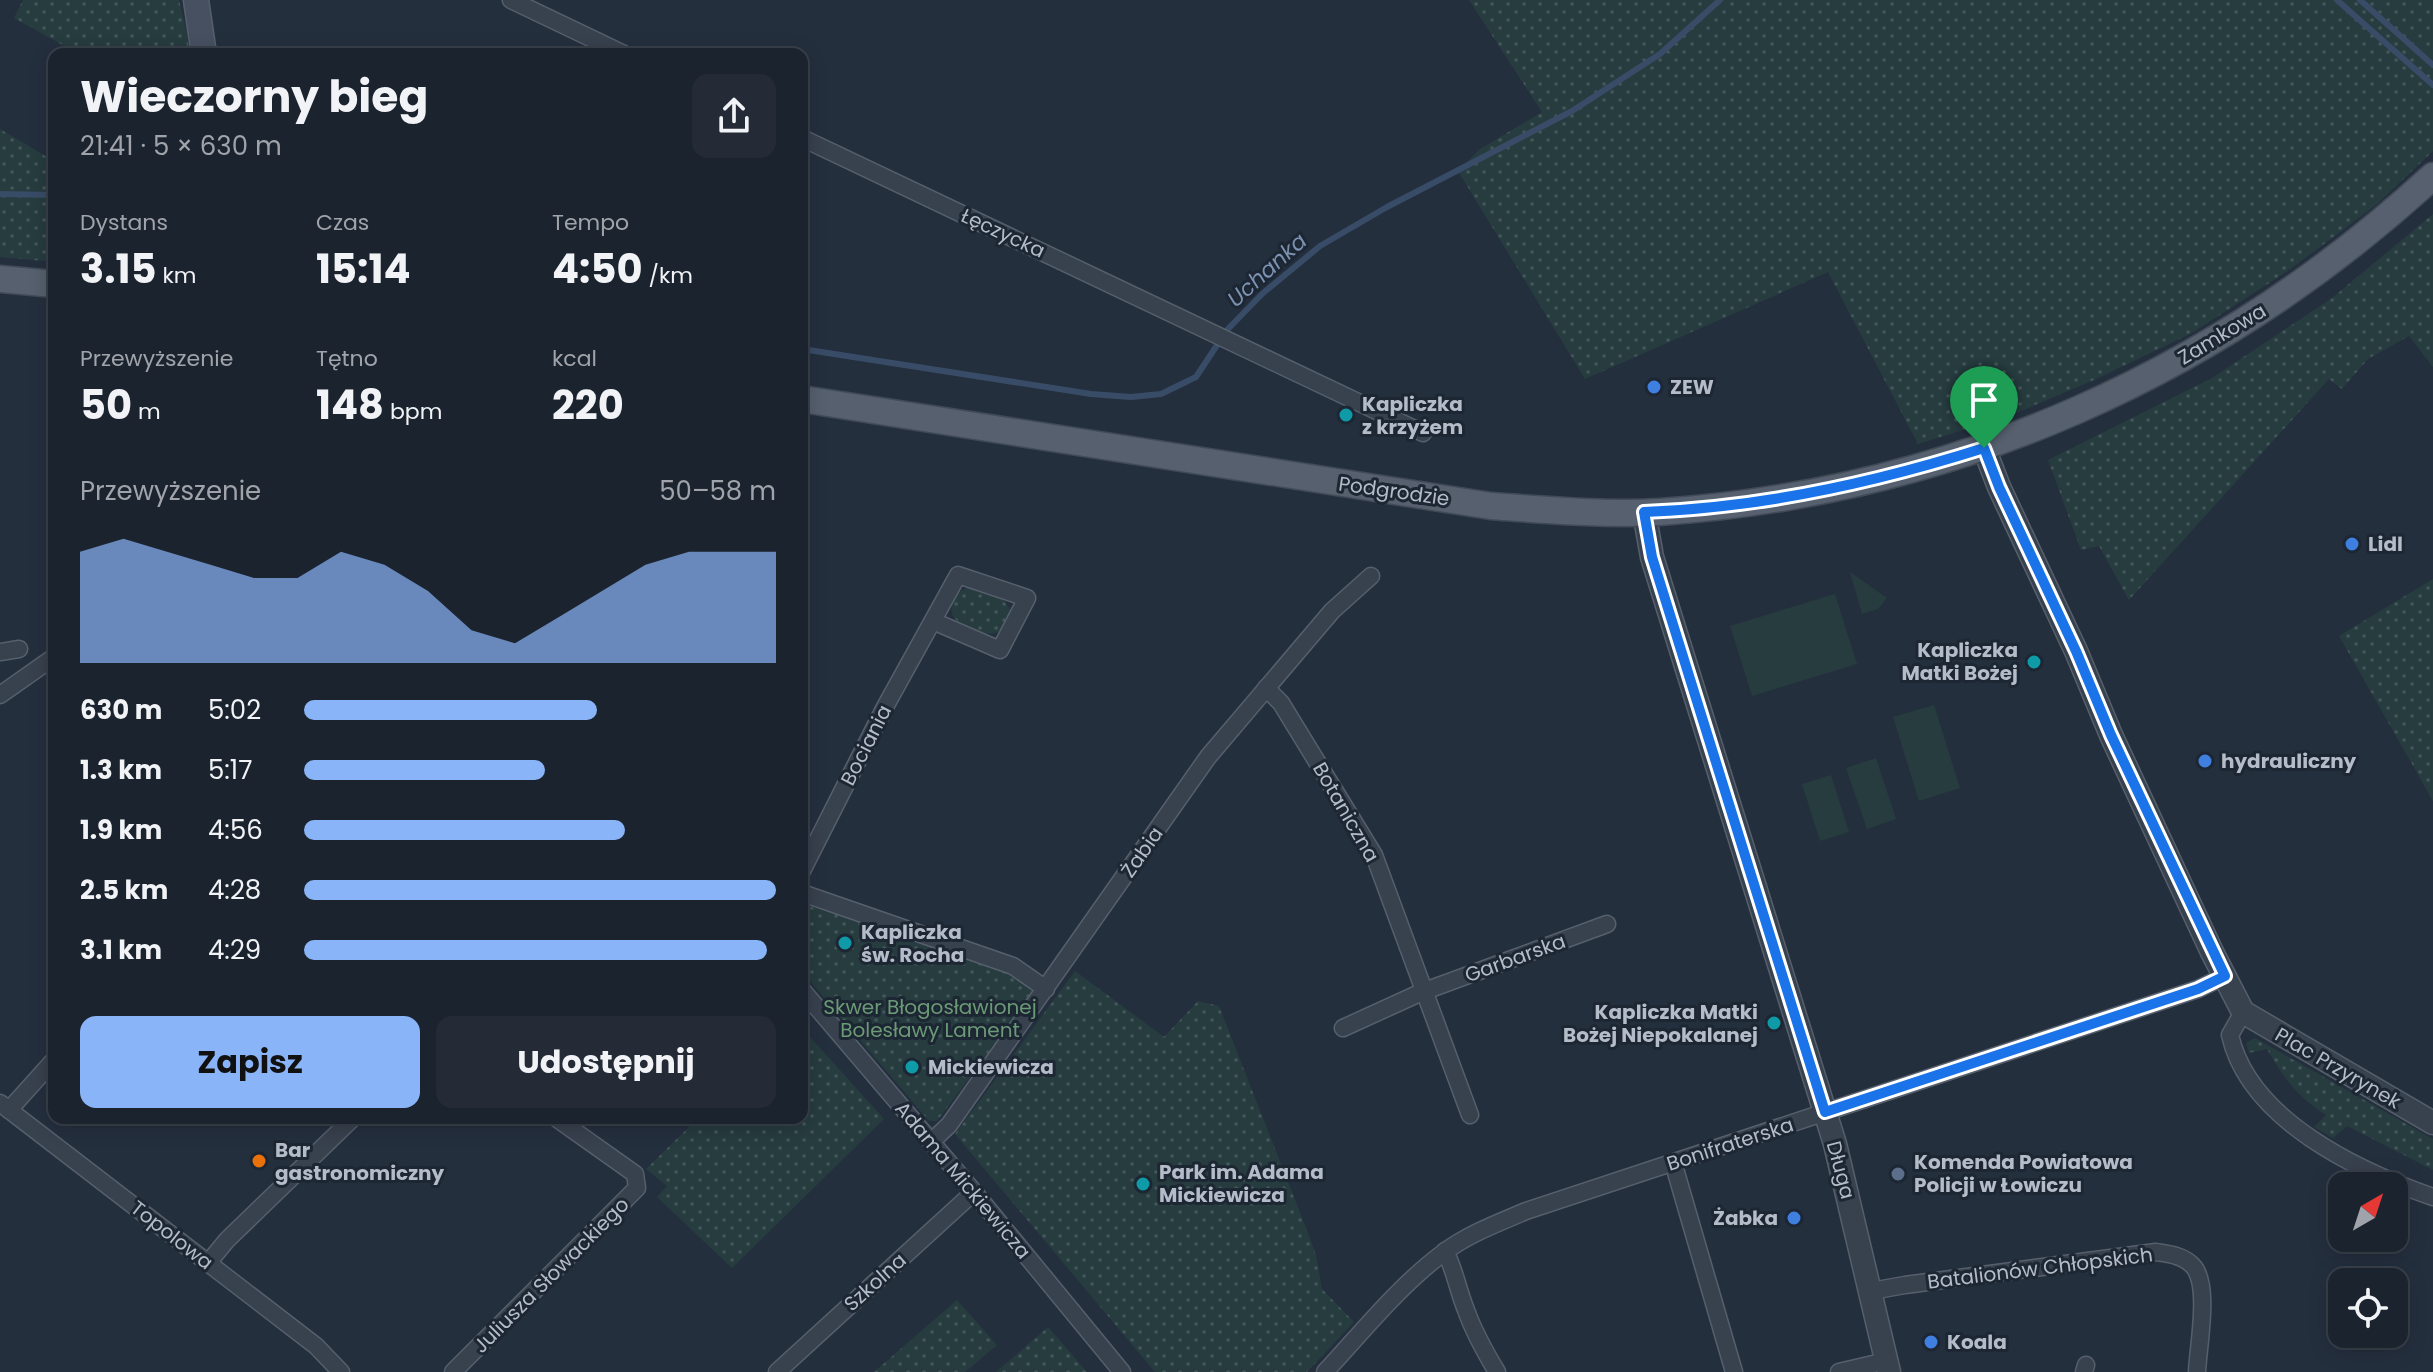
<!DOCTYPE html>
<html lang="pl">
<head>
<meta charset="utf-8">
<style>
  :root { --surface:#1b232e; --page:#242b36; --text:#f1f3f6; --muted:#a0a4aa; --line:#39404a; --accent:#8ab4f8 }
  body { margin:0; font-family:Poppins,sans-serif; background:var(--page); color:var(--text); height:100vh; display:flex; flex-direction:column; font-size:30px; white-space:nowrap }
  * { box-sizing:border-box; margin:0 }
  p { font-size:26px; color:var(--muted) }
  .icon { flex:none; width:44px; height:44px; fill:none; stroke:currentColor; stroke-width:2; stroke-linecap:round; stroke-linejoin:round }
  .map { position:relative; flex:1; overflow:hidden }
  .details { position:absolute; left:48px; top:48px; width:760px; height:1076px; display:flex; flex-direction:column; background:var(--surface); border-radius:16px; box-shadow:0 4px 20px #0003,0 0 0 2px var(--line) }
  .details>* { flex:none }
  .needle { width:52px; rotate:39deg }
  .fabs { position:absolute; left:2328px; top:1172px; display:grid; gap:16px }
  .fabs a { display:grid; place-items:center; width:80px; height:80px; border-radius:16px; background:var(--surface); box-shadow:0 4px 20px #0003,0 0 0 2px var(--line); font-size:40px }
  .pin { position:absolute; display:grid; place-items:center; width:68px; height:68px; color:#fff; margin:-82px -34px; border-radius:50% 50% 50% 0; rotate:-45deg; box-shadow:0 0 8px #0007 }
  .pin .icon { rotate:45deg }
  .round { display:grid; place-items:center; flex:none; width:84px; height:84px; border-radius:16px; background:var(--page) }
  .summary { display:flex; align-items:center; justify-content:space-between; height:136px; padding:0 32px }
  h1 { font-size:44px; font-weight:700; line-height:60px }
  .stats { display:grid; grid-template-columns:repeat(3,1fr); gap:12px; height:136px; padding:8px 32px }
  .stats div { display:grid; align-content:center }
  .stats b { font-size:40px; font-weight:700 }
  .stats small { font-size:22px; font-weight:400 }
  .stats p { font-size:22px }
  .chart { height:224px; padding:16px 32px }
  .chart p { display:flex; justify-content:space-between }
  .chart svg { width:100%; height:144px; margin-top:8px; fill:var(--accent); opacity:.7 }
  .primary-button { display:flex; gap:16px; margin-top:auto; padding:16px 32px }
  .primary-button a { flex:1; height:92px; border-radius:16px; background:var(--accent); color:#111; font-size:32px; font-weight:700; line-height:92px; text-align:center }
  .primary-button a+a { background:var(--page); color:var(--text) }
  ul { padding:0 32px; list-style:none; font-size:26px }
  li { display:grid; grid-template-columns:128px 96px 1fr; align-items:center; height:60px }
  li i { height:20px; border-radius:10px; background:var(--accent) }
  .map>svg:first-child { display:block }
</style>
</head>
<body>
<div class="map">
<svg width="2433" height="1372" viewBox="0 0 2433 1372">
  <defs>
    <pattern id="green-dots" width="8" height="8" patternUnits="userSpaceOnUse" patternTransform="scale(2)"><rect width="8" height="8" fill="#263c3f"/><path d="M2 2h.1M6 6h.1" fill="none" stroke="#435659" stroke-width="1.8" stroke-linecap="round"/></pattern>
  </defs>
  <rect width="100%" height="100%" fill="#242f3e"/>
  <!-- green -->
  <g fill="url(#green-dots)">
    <path d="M 23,0 L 179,0 L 188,37 L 189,54 L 79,54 L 14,18 Z"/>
    <path d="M 1469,0 L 2433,0 L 2433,151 L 2375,206 L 2289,270 L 2192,333 L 2094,380 L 2014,414 L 1918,444 L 1828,272 L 1585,379 L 1458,171 L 1480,149 L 1542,112 Z"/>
    <path d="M 0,129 L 54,161 L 54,262 L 0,257 Z"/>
    <path d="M 2433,214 L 2433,367 L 2409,336 L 2368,359 L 2342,389 L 2329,379 L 2129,600 L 2099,546 L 2081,550 L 2048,460 L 2212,378 L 2332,298 Z"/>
    <path d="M 2433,579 L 2433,801 L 2339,636 Z"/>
    <path d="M 973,587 L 1002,598 L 1010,609 C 1007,636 992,638 970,628 C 954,622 945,612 957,596 C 961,589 965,588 973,587 Z"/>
    <path d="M 802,904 L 1003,967 L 1026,981 L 1033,994 L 937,1121 L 929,1121 L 802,972 Z"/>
    <path d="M 1075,971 L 1164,1037 L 1198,1001 L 1219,1006 L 1308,1233 L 1316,1255 L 1322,1289 L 1354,1322 L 1307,1372 L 1155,1372 L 955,1134 Z"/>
    <path d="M 802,1028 L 884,1119 L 732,1268 L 657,1197 L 667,1186 L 646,1169 L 698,1118 L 802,1118 Z"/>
    <path d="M 2255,1038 L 2433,1139 L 2433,1170 L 2347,1126 L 2333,1138 L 2314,1127 L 2326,1115 C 2297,1097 2284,1078 2267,1049 L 2249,1053 L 2246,1043 Z"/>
    <path d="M 957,1300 L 997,1345 L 965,1372 L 874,1372 Z"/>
    <path d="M 1048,1327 L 1087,1372 L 996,1372 Z"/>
  </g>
  <!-- pitch -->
  <g fill="#263c3f">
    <path d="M 1850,572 L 1887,598 L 1878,609 L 1862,614 Z"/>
    <path d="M 1835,594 L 1857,664 L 1752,696 L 1730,626 Z"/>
    <path d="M 1934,705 L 1960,788 L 1919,801 L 1893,717 Z"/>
    <path d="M 1876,758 L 1896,819 L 1867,829 L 1846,768 Z"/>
    <path d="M 1831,775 L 1849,832 L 1820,841 L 1802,784 Z"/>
  </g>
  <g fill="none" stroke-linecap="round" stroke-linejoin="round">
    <!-- stream -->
    <g stroke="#394c67" stroke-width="6">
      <path d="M 2337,0 L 2433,85"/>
      <path d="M 2360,0 L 2433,65"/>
      <path d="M 0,194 L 54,195"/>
      <path d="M 802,349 L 1091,394 L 1131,397 L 1161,394 L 1196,377 L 1227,330 L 1262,294 L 1320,246 L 1387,207 L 1572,111 L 1660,54 L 1720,0"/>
    </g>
    <defs>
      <g id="minor">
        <path d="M 511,0 L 624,54"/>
        <path d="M 802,138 L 1423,433"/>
        <path d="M 0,652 L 19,649"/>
        <path d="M 1266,688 L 1281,703 L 1374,855 L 1470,1115"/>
        <path d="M 0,695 L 54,657"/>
        <path d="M 802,871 L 885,707 L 958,575 L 1027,598 L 1000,650 L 933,621"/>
        <path d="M 802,893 L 1013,966 L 1046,989"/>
        <path d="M 802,990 L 974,1192 L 1122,1372"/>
        <path d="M 2243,1012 L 2230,1035 C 2249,1120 2358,1171 2433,1197"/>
        <path d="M 1343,1028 L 1422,992 L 1607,924"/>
        <path d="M 0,1103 L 316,1346 L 341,1372"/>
        <path d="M 9,1110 L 54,1060"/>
        <path d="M 931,1142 L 949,1125 L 1208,757 L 1332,611 L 1371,576"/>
        <path d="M 1673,1162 L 1734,1372"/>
        <path d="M 1445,1251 C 1455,1270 1458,1291 1466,1310 C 1474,1333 1485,1352 1497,1372"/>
        <path d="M 208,1263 L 227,1240 L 353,1118"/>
        <path d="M 1871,1291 L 1905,1285 L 2156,1252 C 2168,1254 2182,1255 2192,1265 C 2211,1283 2198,1346 2197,1372"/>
        <path d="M 453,1372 L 637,1188 L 635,1174 L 556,1118"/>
        <path d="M 777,1372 L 974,1192"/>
        <path d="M 1325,1372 C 1363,1331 1399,1286 1443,1253 C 1468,1234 1498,1223 1526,1211 L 2198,989 L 2225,976"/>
        <path d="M 1839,1372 L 1886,1361"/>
        <path d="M 2084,1372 L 2086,1365"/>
      </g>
      <g id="tertiary">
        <path d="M 1984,448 L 1999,487 L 2076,651 L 2111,735 L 2212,952 L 2243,1012 L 2433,1123"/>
        <path d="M 1644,512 L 1652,557 L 1835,1144 L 1889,1372"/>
      </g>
      <path id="secondary" d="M 196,0 L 204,54"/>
      <g id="primary">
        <path d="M 0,279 L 54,284"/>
        <path d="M 802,399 L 1491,506 C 1547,510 1604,515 1660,512 C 1954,492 2217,374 2433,176"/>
      </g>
    </defs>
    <!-- minor casing -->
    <use href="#minor" stroke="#565f6c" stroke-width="19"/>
    <!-- tertiary casing -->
    <use href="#tertiary" stroke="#565f6c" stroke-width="25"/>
    <!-- secondary casing -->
    <use href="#secondary" stroke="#565f6c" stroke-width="27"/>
    <!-- primary casing -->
    <use href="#primary" stroke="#414a57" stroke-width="29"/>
    <!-- minor -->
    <use href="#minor" stroke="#38414e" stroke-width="16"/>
    <!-- tertiary -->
    <use href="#tertiary" stroke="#38414e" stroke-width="22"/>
    <!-- secondary -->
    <use href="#secondary" stroke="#465061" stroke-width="24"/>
    <!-- primary -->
    <use href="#primary" stroke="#56606e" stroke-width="26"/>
  </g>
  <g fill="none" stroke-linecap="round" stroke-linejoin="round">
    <defs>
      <path id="route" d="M 1984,448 L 1999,487 L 2076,651 L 2111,735 L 2225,976 L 2198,989 L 1825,1112 L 1652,557 L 1644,512 C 1760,508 1874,483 1984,448 Z"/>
    </defs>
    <!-- route casing -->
    <use href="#route" stroke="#fff" stroke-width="16"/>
    <!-- route -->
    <use href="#route" stroke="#1a73e8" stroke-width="10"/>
  </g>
  <!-- markers -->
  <g fill="#3f7fe0" stroke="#1d2633" stroke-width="3">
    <circle cx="1654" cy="387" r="8"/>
    <circle cx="2352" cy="544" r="8"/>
    <circle cx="2205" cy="761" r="8"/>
    <circle cx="1794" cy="1218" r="8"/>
    <circle cx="1931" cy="1342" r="8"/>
  </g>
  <g fill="#0f9aa8" stroke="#1d2633" stroke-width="3">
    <circle cx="1346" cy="415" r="8"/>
    <circle cx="2034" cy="662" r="8"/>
    <circle cx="845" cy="943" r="8"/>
    <circle cx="1774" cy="1023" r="8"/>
    <circle cx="912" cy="1067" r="8"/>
    <circle cx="1143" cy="1184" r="8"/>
  </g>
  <circle fill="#e8710a" stroke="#1d2633" stroke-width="3" cx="259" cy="1161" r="8"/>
  <circle fill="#5c6f8a" stroke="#1d2633" stroke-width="3" cx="1898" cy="1174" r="8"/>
  <g text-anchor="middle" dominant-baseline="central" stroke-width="6" stroke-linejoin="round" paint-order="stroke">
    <!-- street labels -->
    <g font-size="20" fill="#b4bcc9" stroke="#1d2633">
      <text transform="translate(1003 233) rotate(25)">Łęczycka</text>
      <text transform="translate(2222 334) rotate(-31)">Zamkowa</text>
      <text transform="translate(1394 491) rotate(8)">Podgrodzie</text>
      <text transform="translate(866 745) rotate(-63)">Bociania</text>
      <text transform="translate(1346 812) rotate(60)">Botaniczna</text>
      <text transform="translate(1142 852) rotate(-55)">Żabia</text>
      <text transform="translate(1515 958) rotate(-20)">Garbarska</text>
      <text transform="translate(2338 1068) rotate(30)">Plac Przyrynek</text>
      <text transform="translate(1730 1144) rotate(-18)">Bonifraterska</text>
      <text transform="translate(1841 1170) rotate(75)">Długa</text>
      <text transform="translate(963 1180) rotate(50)">Adama Mickiewicza</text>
      <text transform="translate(172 1235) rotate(38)">Topolowa</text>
      <text transform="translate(2040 1268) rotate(-7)">Batalionów Chłopskich</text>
      <text transform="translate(551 1275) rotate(-45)">Juliusza Słowackiego</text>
      <text transform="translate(875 1282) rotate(-42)">Szkolna</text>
    </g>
    <!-- poi labels -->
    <g font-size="20" font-weight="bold" fill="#b4bcc9" stroke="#1d2633" text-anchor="start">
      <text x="1670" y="387">ZEW</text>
      <text x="1362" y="404">Kapliczka<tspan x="1362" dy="23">z krzyżem</tspan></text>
      <text x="2368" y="544">Lidl</text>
      <text x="2018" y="650" text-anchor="end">Kapliczka<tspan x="2018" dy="23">Matki Bożej</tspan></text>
      <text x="2221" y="761">hydrauliczny</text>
      <text x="861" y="932">Kapliczka<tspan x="861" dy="23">św. Rocha</tspan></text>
      <text x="1758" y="1012" text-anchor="end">Kapliczka Matki<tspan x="1758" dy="23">Bożej Niepokalanej</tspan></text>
      <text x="928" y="1067">Mickiewicza</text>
      <text x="275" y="1150">Bar<tspan x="275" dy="23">gastronomiczny</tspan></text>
      <text x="1914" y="1162">Komenda Powiatowa<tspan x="1914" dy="23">Policji w Łowiczu</tspan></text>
      <text x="1159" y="1172">Park im. Adama<tspan x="1159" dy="23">Mickiewicza</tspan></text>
      <text x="1778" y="1218" text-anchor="end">Żabka</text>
      <text x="1947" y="1342">Koala</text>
    </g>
    <!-- park labels -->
    <g font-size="20" fill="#6b9a76" stroke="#1d2633">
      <text x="930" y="1007">Skwer Błogosławionej<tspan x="930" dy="23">Bolesławy Lament</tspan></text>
    </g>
    <!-- water labels -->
    <g font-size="22" font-style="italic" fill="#7c92b1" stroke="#1d2633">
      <text transform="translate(1267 270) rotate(-42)">Uchanka</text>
    </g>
  </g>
</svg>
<div class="fabs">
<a><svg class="needle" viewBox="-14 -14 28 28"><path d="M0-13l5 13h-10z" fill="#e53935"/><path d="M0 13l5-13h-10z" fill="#a0a4aa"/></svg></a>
<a><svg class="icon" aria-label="locate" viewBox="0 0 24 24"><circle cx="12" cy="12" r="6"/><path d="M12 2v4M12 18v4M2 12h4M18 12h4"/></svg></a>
</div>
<div class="pin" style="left:1984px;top:448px;background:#1e9e55"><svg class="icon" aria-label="arrive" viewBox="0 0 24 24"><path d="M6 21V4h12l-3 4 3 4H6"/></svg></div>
<section class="details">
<div class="summary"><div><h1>Wieczorny bieg</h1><p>21:41 · 5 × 630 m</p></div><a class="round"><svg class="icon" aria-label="share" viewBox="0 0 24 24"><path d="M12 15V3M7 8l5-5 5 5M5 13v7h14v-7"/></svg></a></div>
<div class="stats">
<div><p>Dystans</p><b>3.15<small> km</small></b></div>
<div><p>Czas</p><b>15:14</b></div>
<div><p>Tempo</p><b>4:50<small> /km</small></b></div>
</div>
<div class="stats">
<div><p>Przewyższenie</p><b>50<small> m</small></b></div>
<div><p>Tętno</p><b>148<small> bpm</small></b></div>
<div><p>kcal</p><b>220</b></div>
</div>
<div class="chart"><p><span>Przewyższenie</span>50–58 m</p>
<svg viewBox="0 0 160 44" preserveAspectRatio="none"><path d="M0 44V10L10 6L20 10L30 14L40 18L50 18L60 10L70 14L80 22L90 34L100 38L110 30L120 22L130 14L140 10L150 10L160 10V44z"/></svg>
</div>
<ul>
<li><b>630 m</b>5:02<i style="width:62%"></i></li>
<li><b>1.3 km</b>5:17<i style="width:51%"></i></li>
<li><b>1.9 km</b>4:56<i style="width:68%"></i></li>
<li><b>2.5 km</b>4:28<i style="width:100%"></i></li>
<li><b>3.1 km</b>4:29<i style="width:98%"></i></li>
</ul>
<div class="primary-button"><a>Zapisz</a><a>Udostępnij</a></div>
</section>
</div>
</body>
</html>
